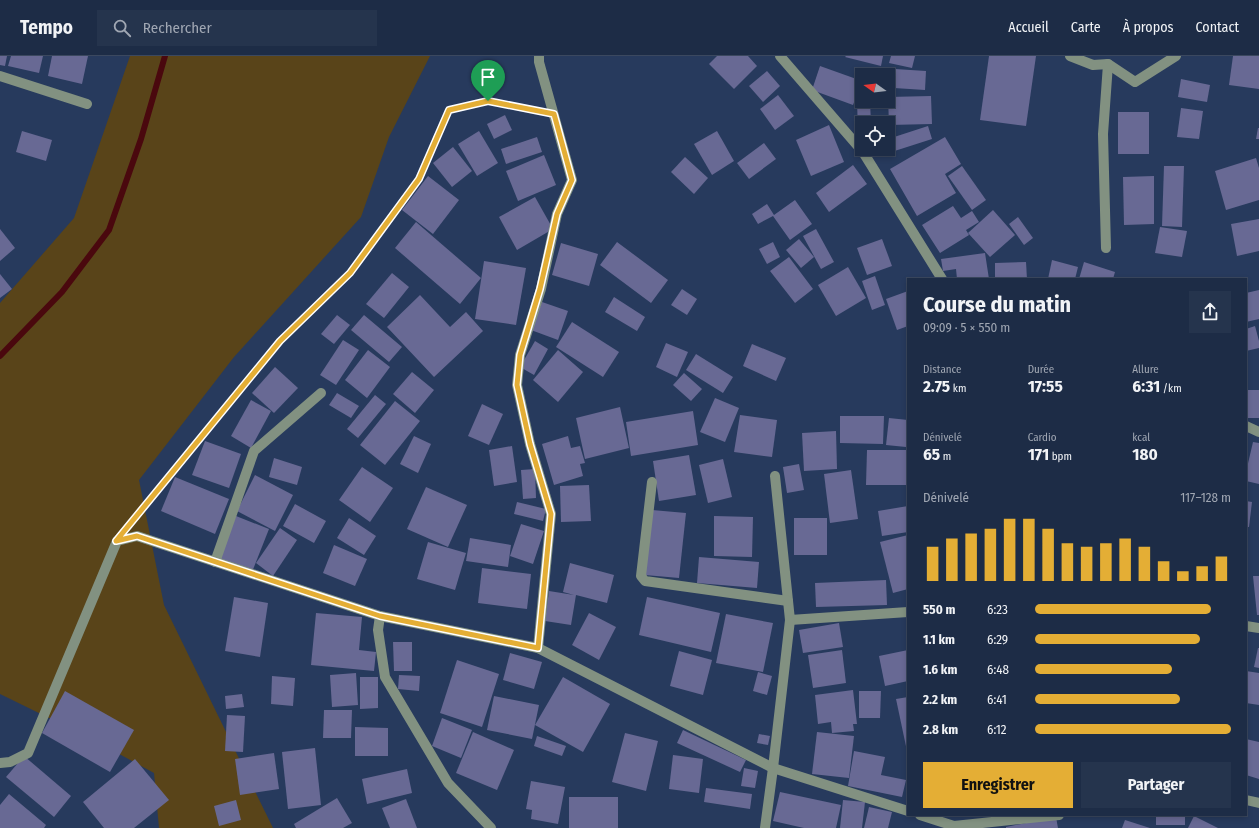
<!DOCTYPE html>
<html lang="fr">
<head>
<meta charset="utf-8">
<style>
  :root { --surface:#1d2c46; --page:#25344d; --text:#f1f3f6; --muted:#a0a7b3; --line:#3b485f; --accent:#e4ae35 }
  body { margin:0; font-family:"Fira Sans Condensed",sans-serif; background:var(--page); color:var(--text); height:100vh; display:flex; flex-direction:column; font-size:15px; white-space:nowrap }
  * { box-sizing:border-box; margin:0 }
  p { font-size:13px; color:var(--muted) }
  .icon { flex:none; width:22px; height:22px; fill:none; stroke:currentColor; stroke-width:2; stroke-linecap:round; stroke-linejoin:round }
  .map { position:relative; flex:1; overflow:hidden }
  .details { position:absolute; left:907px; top:222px; width:340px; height:538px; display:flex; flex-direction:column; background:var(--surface); border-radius:0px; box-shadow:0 2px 6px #0003,0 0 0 1px var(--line) }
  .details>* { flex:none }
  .needle { width:26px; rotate:284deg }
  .tools { position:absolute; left:855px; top:12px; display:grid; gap:8px }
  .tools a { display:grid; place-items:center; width:40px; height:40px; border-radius:0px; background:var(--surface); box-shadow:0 2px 6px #0003,0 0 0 1px var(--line); font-size:20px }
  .pin { position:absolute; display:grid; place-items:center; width:34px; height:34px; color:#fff; margin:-41px -17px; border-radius:50% 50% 50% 0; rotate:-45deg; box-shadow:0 0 4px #0007 }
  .pin .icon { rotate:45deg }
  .round { display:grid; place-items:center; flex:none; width:42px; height:42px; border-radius:0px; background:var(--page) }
  .head { display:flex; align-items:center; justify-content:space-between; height:68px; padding:0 16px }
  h1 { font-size:22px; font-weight:700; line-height:30px }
  .figures { display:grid; grid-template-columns:repeat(3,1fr); gap:6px; height:68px; padding:4px 16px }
  .figures div { display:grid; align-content:center }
  .figures b { font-size:17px; font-weight:700 }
  .figures small { font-size:11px; font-weight:400 }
  .figures p { font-size:11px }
  .chart { height:112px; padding:8px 16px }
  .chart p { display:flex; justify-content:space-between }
  .chart svg { width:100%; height:72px; margin-top:4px; stroke:var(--accent); stroke-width:6 }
  .action { display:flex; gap:8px; margin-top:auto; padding:8px 16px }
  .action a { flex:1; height:46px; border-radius:0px; background:var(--accent); color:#111; font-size:16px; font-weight:700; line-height:46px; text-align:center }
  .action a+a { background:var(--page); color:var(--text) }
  ul { padding:0 16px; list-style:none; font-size:13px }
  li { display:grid; grid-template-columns:64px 48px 1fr; align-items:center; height:30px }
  li i { height:10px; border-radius:5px; background:var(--accent) }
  header { display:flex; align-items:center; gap:24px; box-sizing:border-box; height:56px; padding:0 20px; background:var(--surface); border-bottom:1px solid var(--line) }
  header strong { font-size:19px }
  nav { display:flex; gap:22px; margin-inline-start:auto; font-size:14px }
  .search { width:280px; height:36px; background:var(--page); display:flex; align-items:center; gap:10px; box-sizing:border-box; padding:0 14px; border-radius:0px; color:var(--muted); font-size:15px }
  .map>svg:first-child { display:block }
</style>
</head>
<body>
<header>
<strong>Tempo</strong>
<div class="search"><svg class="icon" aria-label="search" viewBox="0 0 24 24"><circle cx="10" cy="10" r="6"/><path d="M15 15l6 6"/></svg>Rechercher</div>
<nav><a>Accueil</a><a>Carte</a><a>À propos</a><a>Contact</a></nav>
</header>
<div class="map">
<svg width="1259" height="772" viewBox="0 0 1259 772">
  <rect width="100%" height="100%" fill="#273a5d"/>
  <!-- green -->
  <path fill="#594419" d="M 130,0 L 430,0 L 389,81 L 361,161 L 234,301 L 139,424 L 164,549 L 273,772 L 159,772 L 154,717 L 90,682 L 0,638 L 0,247 L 74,162 Z"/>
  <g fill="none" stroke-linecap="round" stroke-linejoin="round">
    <!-- stream -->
    <path stroke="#4a080e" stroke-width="6" d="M 0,300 L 62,236 L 109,174 L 141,83 L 165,0"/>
  </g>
  <!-- building -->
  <g fill="#686994">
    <path d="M 0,0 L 7,0 L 5,10 L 0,9 Z"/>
    <path d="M 11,0 L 43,0 L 39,17 L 8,10 Z"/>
    <path d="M 52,0 L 88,0 L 82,28 L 48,20 Z"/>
    <path d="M 717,0 L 748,0 L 757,10 L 734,33 L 709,8 Z"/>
    <path d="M 846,0 L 883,0 L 881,10 L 845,1 Z"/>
    <path d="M 891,0 L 915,0 L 912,12 L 889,7 Z"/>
    <path d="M 989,0 L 1036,0 L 1026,70 L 980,64 Z"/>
    <path d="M 1233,0 L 1259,0 L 1259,33 L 1229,29 Z"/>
    <path d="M 820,10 L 862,25 L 853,49 L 812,34 Z"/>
    <path d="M 895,13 L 926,15 L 925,34 L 894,32 Z"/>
    <path d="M 767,15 L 780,30 L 763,46 L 749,30 Z"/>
    <path d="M 1181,23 L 1210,29 L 1207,46 L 1178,41 Z"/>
    <path d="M 778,39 L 794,60 L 775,74 L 760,53 Z"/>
    <path d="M 931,40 L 932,68 L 889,69 L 888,41 Z"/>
    <path d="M 857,44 L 870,45 L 871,67 L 862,67 L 862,75 L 858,76 Z"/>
    <path d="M 1181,52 L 1203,55 L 1199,83 L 1177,81 Z"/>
    <rect x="1118" y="56" width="31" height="42"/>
    <path d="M 505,59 L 512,74 L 494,83 L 487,68 Z"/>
    <path d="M 829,69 L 844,106 L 811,120 L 796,84 Z"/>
    <path d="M 928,70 L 932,83 L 879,100 L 877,93 L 888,93 L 888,83 Z"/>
    <path d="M 1258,72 L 1259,72 L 1259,83 L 1256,83 Z"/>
    <path d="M 22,75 L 52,84 L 46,105 L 16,96 Z"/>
    <path d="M 479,75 L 498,107 L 477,120 L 458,88 Z"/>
    <path d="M 717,75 L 734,105 L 712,119 L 694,88 Z"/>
    <path d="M 537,81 L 542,96 L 506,108 L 501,93 Z"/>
    <path d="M 945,81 L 961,108 L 945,118 L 956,137 L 917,160 L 890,113 Z"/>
    <path d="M 764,87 L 776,103 L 749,123 L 737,107 Z"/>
    <path d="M 453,91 L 472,115 L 452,131 L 433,107 Z"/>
    <path d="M 544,99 L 556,129 L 518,145 L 506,115 Z"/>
    <path d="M 685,101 L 708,122 L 694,138 L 671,116 Z"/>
    <path d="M 1256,102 L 1259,112 L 1259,144 L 1226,154 L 1215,115 Z"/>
    <path d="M 853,109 L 867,128 L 829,156 L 816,137 Z"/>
    <path d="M 962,110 L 986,144 L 972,154 L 948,120 Z"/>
    <path d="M 1164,110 L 1184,110 L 1182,171 L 1162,170 Z"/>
    <path d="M 428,120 L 459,144 L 433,178 L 402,154 Z"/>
    <path d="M 1154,120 L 1154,168 L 1124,169 L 1123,121 Z"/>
    <path d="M 535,141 L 553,173 L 517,194 L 499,161 Z"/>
    <path d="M 795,144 L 812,168 L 790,184 L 773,160 L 758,168 L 752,158 L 767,148 L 774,159 Z"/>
    <path d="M 953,150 L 961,162 L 972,155 L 979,166 L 966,174 L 969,179 L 940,197 L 922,169 Z"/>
    <path d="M 993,154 L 1015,179 L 990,201 L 968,177 Z"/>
    <path d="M 1018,161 L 1033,182 L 1024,189 L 1009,168 Z"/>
    <path d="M 1259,163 L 1259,195 L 1237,200 L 1231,168 Z"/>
    <path d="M 416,166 L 481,222 L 460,248 L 395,192 Z"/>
    <path d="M 1160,171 L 1187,175 L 1182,201 L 1155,197 Z"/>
    <path d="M 0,173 L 15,192 L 0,205 Z"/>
    <path d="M 816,173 L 834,206 L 821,213 L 803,180 Z"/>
    <path d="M 799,183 L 814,201 L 801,212 L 786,194 Z"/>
    <path d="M 882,183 L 892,210 L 867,219 L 857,192 Z"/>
    <path d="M 617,186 L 668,224 L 651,247 L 600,209 Z"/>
    <path d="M 773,186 L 780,201 L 767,208 L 759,193 Z"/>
    <path d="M 561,187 L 598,198 L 589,230 L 552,219 Z"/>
    <path d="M 985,197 L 989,223 L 957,223 L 956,213 L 943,215 L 941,203 Z"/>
    <path d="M 789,201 L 813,233 L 795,247 L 770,215 Z"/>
    <path d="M 1052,204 L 1078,211 L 1075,223 L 1048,223 Z"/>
    <path d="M 484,205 L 526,212 L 516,269 L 475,263 Z"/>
    <path d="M 1026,206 L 1027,223 L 995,223 L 995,207 Z"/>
    <path d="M 1084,206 L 1115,216 L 1113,223 L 1079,223 Z"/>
    <path d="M 848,211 L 866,242 L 836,260 L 818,229 Z"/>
    <path d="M 392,217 L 409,231 L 384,262 L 366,248 Z"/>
    <path d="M 0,218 L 12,233 L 0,242 Z"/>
    <path d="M 875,220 L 885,249 L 872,254 L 862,225 Z"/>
    <path d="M 682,233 L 697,243 L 687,259 L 671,249 Z"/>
    <path d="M 1259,234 L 1259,263 L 1246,266 L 1246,237 Z"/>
    <path d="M 908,235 L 908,270 L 897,274 L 886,243 Z"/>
    <path d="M 420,239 L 450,271 L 466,256 L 483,275 L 434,321 L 387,271 Z"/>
    <path d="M 614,241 L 645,261 L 637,275 L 605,256 Z"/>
    <path d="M 542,246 L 568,255 L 558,284 L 531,274 Z"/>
    <path d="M 337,259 L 350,269 L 334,288 L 321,278 Z"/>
    <path d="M 364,259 L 402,291 L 389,306 L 351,274 Z"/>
    <path d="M 572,266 L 619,296 L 603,321 L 556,291 Z"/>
    <path d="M 1255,270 L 1259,285 L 1259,292 L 1246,295 L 1246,273 Z"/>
    <path d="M 343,284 L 359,294 L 336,329 L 320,319 Z"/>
    <path d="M 535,285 L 548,293 L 534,319 L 520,311 Z"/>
    <path d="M 666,287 L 688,296 L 677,321 L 656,311 Z"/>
    <path d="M 752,288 L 786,302 L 776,325 L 743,310 Z"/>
    <path d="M 368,294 L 390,311 L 367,342 L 345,324 Z"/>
    <path d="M 558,294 L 583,316 L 558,346 L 533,324 Z"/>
    <path d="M 696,298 L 733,321 L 723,337 L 686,314 Z"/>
    <path d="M 275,311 L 298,332 L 274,357 L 252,337 Z"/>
    <path d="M 412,316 L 434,334 L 415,357 L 393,338 Z"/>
    <path d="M 684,317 L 702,333 L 691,345 L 673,329 Z"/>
    <rect x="1246" y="334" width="13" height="28"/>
    <path d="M 337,337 L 359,350 L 351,362 L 329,349 Z"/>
    <path d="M 375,339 L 386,348 L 358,382 L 347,373 Z"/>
    <path d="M 715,342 L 739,352 L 725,386 L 700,376 Z"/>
    <path d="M 251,344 L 271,355 L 251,392 L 231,380 Z"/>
    <path d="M 395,345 L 420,365 L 385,409 L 360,389 Z"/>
    <path d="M 482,348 L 503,358 L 489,389 L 468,380 Z"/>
    <path d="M 620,351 L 629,392 L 585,403 L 576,362 Z"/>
    <path d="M 693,355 L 698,389 L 631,400 L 626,366 Z"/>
    <path d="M 740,359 L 777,364 L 772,401 L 734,396 Z"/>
    <path d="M 840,360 L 884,360 L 883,388 L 840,387 Z"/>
    <path d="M 889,362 L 908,364 L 906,391 L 886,389 Z"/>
    <path d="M 836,375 L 837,413 L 804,415 L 802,377 Z"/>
    <path d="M 414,380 L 431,388 L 418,417 L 400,408 Z"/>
    <path d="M 568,380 L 571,392 L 580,390 L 585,407 L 580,408 L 583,420 L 554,429 L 542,388 Z"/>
    <path d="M 205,385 L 241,398 L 229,432 L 192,419 Z"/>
    <path d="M 1253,386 L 1259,387 L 1259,428 L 1246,425 L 1246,416 Z"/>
    <path d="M 512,390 L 517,426 L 494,430 L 489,394 Z"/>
    <path d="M 867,394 L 907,394 L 906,429 L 866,429 Z"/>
    <path d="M 689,399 L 696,439 L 659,445 L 653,405 Z"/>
    <path d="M 274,402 L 302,411 L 297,429 L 269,421 Z"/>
    <path d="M 723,403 L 732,441 L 708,447 L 699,409 Z"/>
    <path d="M 799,408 L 804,434 L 787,437 L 783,411 Z"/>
    <path d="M 362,411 L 393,432 L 370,466 L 339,444 Z"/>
    <path d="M 535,413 L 536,442 L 523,443 L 521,414 Z"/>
    <path d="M 851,414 L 858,463 L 830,467 L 824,418 Z"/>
    <path d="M 255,419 L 293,439 L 275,475 L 237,455 Z"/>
    <path d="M 175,421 L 229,443 L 215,478 L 161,455 Z"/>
    <path d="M 589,429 L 591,465 L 561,466 L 560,430 Z"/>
    <path d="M 426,431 L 467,449 L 448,491 L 407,473 Z"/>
    <path d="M 1246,445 L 1252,446 L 1249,471 L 1246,471 Z"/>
    <path d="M 517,446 L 546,453 L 543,465 L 514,458 Z"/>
    <path d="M 295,448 L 326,465 L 314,487 L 283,470 Z"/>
    <path d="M 908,450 L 908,476 L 882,480 L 878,455 Z"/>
    <path d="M 652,454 L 686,457 L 679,522 L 645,519 Z"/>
    <path d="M 236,460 L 269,473 L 252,516 L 219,503 Z"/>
    <path d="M 714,460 L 753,461 L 752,501 L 714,500 Z"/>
    <path d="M 349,462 L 376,480 L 364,499 L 337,482 Z"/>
    <rect x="794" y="462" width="33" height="37"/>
    <path d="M 521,468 L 544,475 L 533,508 L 510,500 Z"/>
    <path d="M 280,472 L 297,484 L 273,520 L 256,507 Z"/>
    <path d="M 908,479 L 908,533 L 893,537 L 880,486 Z"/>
    <path d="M 470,482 L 511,489 L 508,511 L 466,505 Z"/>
    <path d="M 428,486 L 466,497 L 455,534 L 417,523 Z"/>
    <path d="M 334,489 L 367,503 L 355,530 L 323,517 Z"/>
    <path d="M 699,501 L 759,506 L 757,532 L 697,527 Z"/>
    <path d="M 570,507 L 614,519 L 607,547 L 576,539 L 571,569 L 545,565 L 549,535 L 574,539 L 563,536 Z"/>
    <path d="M 482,512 L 531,518 L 527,553 L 478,547 Z"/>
    <path d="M 1253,520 L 1259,520 L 1259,559 L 1257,559 Z"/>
    <path d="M 886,524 L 887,549 L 816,551 L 815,527 Z"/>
    <path d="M 234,541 L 268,547 L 260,601 L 225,595 Z"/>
    <path d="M 647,541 L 720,557 L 711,596 L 639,579 Z"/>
    <path d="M 316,557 L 362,561 L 359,594 L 376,596 L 374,615 L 311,609 Z"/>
    <path d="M 589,557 L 616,571 L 599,604 L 572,589 Z"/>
    <path d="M 726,558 L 773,567 L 763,616 L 716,607 Z"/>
    <path d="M 839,567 L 843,591 L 803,597 L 799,574 Z"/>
    <path d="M 393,586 L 412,586 L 412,615 L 394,615 Z"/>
    <path d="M 1258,592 L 1259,592 L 1259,612 L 1254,611 Z"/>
    <path d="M 842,594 L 846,627 L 813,632 L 808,599 Z"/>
    <path d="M 908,594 L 908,625 L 885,630 L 879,600 Z"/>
    <path d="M 679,595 L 712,604 L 703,639 L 670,630 Z"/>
    <path d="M 510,597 L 542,606 L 534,633 L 503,624 Z"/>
    <path d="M 457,604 L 499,618 L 482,671 L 440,657 Z"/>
    <path d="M 1246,615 L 1259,617 L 1259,649 L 1246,647 Z"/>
    <path d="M 758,616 L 772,620 L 767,639 L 753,635 Z"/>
    <path d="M 356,617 L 358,649 L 332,651 L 330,619 Z"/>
    <path d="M 399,619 L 420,620 L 419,635 L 398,633 Z"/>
    <path d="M 272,620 L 295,622 L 293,650 L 271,648 Z"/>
    <path d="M 360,621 L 378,621 L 378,652 L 360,653 Z"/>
    <path d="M 563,621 L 610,648 L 583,696 L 535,669 Z"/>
    <path d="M 853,634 L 857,668 L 853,668 L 854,675 L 832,677 L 831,666 L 818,668 L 815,639 Z"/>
    <path d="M 65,635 L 134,674 L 110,716 L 42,677 Z"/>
    <path d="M 859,635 L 881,635 L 880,662 L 859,662 Z"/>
    <path d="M 242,638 L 244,651 L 226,653 L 225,640 Z"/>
    <path d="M 494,640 L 539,649 L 532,683 L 487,674 Z"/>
    <path d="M 908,641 L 908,695 L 907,695 L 896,643 Z"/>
    <path d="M 324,654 L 352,654 L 351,682 L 323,682 Z"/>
    <path d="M 227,659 L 245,660 L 243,696 L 225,695 Z"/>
    <path d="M 442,662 L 472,674 L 461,702 L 432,690 Z"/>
    <path d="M 355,671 L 388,672 L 388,700 L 355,700 Z"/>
    <path d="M 683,674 L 746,704 L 740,716 L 677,687 Z"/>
    <path d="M 473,676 L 514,694 L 497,734 L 456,717 Z"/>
    <path d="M 817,676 L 854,680 L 849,722 L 812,718 Z"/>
    <path d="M 625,677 L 658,685 L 646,735 L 612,726 Z"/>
    <path d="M 759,678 L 770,680 L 768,689 L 757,687 Z"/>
    <path d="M 537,680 L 566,690 L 562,700 L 534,690 Z"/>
    <path d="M 1246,683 L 1259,686 L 1259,723 L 1246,719 Z"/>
    <path d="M 315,692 L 321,749 L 288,753 L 282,696 Z"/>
    <path d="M 854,695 L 885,701 L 881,719 L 906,724 L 902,741 L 848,730 Z"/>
    <path d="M 274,697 L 279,733 L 240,739 L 235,703 Z"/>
    <path d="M 673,699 L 703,703 L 699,737 L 669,733 Z"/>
    <path d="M 24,700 L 71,740 L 54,761 L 6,721 Z"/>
    <path d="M 135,703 L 169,744 L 134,772 L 104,772 L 83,746 Z"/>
    <path d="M 744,712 L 758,715 L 755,732 L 741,730 Z"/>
    <path d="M 407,713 L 412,737 L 367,748 L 362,723 Z"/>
    <path d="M 531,725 L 565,731 L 558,768 L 531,763 L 532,754 L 526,753 Z"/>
    <path d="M 706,732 L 752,738 L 750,753 L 704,746 Z"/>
    <path d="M 780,736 L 841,749 L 836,772 L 804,772 L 773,765 Z"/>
    <path d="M 9,738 L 46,769 L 44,772 L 0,772 L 0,749 Z"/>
    <rect x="569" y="741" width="49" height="31"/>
    <path d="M 337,742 L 352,767 L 343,772 L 296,772 L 294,768 Z"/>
    <path d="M 406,743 L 417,772 L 390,772 L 382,752 Z"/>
    <path d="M 236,744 L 241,764 L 219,770 L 214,750 Z"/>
    <path d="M 843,744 L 865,746 L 862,772 L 840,772 Z"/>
    <path d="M 869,751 L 892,756 L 888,772 L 864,772 Z"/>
    <rect x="1156" y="759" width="29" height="10"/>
    <path d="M 1194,760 L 1218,772 L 1188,772 Z"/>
    <path d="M 1056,761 L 1058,772 L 1006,772 L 1006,771 Z"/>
    <path d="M 1125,764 L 1150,772 L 1122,772 Z"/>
  </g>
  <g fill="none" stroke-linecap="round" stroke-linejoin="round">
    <!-- path -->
    <path stroke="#607190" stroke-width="2.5" stroke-dasharray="4 2" stroke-linecap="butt" d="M 132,466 L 280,285 L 350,217 L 419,123 L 449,54 L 488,45 L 537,54"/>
    <!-- minor -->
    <g stroke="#829181" stroke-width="10">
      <path d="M 780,0 L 863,96 L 942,223"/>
      <path d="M 1070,0 L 1093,9 L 1108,8 L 1135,26 L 1176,0"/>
      <path d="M 0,20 L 87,48"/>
      <path d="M 1106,192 L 1103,78 L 1108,8"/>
      <path d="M 1246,370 L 1259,376"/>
      <path d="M 775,420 L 790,564 L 908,556"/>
      <path d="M 652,426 L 641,520 L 645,525 L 788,545"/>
      <path d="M 215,506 L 254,395 L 321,337"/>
      <path d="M 380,560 L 378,574 L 385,621 L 448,727 L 491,772"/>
      <path d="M 1246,570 L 1259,572"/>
      <path d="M 538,592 L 551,458 L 530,388 L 517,329 L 520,299 L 541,233 L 557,158 L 572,124 L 539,6 L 539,0"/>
      <path d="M 0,707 L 10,706 L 28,697 L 117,485 L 137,480 L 380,560 L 538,592 L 773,712 L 908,755"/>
      <path d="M 1246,744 L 1259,747"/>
      <path d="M 920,759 L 954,770 L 1059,759"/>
      <path d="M 765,772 L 773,712 L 790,564"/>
    </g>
  </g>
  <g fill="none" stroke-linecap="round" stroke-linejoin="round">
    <defs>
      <path id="route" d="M 488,45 L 554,58 L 572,124 L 557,158 L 540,233 L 520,299 L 517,329 L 530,388 L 551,458 L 538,592 L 380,560 L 137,480 L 116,485 L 280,285 L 350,217 L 419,123 L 449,54 Z"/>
    </defs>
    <!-- route casing -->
    <use href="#route" stroke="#fff" stroke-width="8"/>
    <!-- route -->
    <use href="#route" stroke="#e4ae35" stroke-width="5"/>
  </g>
</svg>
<div class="tools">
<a><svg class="needle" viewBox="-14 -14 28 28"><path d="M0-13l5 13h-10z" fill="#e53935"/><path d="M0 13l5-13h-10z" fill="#a0a7b3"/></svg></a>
<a><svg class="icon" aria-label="locate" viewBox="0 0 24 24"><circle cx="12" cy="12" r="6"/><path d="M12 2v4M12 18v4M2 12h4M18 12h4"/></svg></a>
</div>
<div class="pin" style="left:488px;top:45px;background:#1e9e55"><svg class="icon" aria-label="arrive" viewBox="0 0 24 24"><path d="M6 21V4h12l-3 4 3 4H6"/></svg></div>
<section class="details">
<div class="head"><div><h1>Course du matin</h1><p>09:09 · 5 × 550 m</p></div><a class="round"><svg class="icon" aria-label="share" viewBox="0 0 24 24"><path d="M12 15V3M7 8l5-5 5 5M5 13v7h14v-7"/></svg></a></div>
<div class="figures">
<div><p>Distance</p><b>2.75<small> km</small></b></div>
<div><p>Durée</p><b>17:55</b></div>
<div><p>Allure</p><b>6:31<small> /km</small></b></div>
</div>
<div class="figures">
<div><p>Dénivelé</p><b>65<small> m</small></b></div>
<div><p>Cardio</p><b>171<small> bpm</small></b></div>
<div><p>kcal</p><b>180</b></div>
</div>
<div class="chart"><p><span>Dénivelé</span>117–128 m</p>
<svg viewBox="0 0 160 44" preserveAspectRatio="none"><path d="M5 44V23M15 44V18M25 44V15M35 44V12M45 44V6M55 44V6M65 44V12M75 44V21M85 44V23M95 44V21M105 44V18M115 44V23M125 44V32M135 44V38M145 44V35M155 44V29"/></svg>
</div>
<ul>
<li><b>550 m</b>6:23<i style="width:90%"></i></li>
<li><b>1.1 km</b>6:29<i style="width:84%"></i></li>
<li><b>1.6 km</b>6:48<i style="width:70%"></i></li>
<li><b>2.2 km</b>6:41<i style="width:74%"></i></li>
<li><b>2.8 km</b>6:12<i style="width:100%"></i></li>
</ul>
<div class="action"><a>Enregistrer</a><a>Partager</a></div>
</section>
</div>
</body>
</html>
